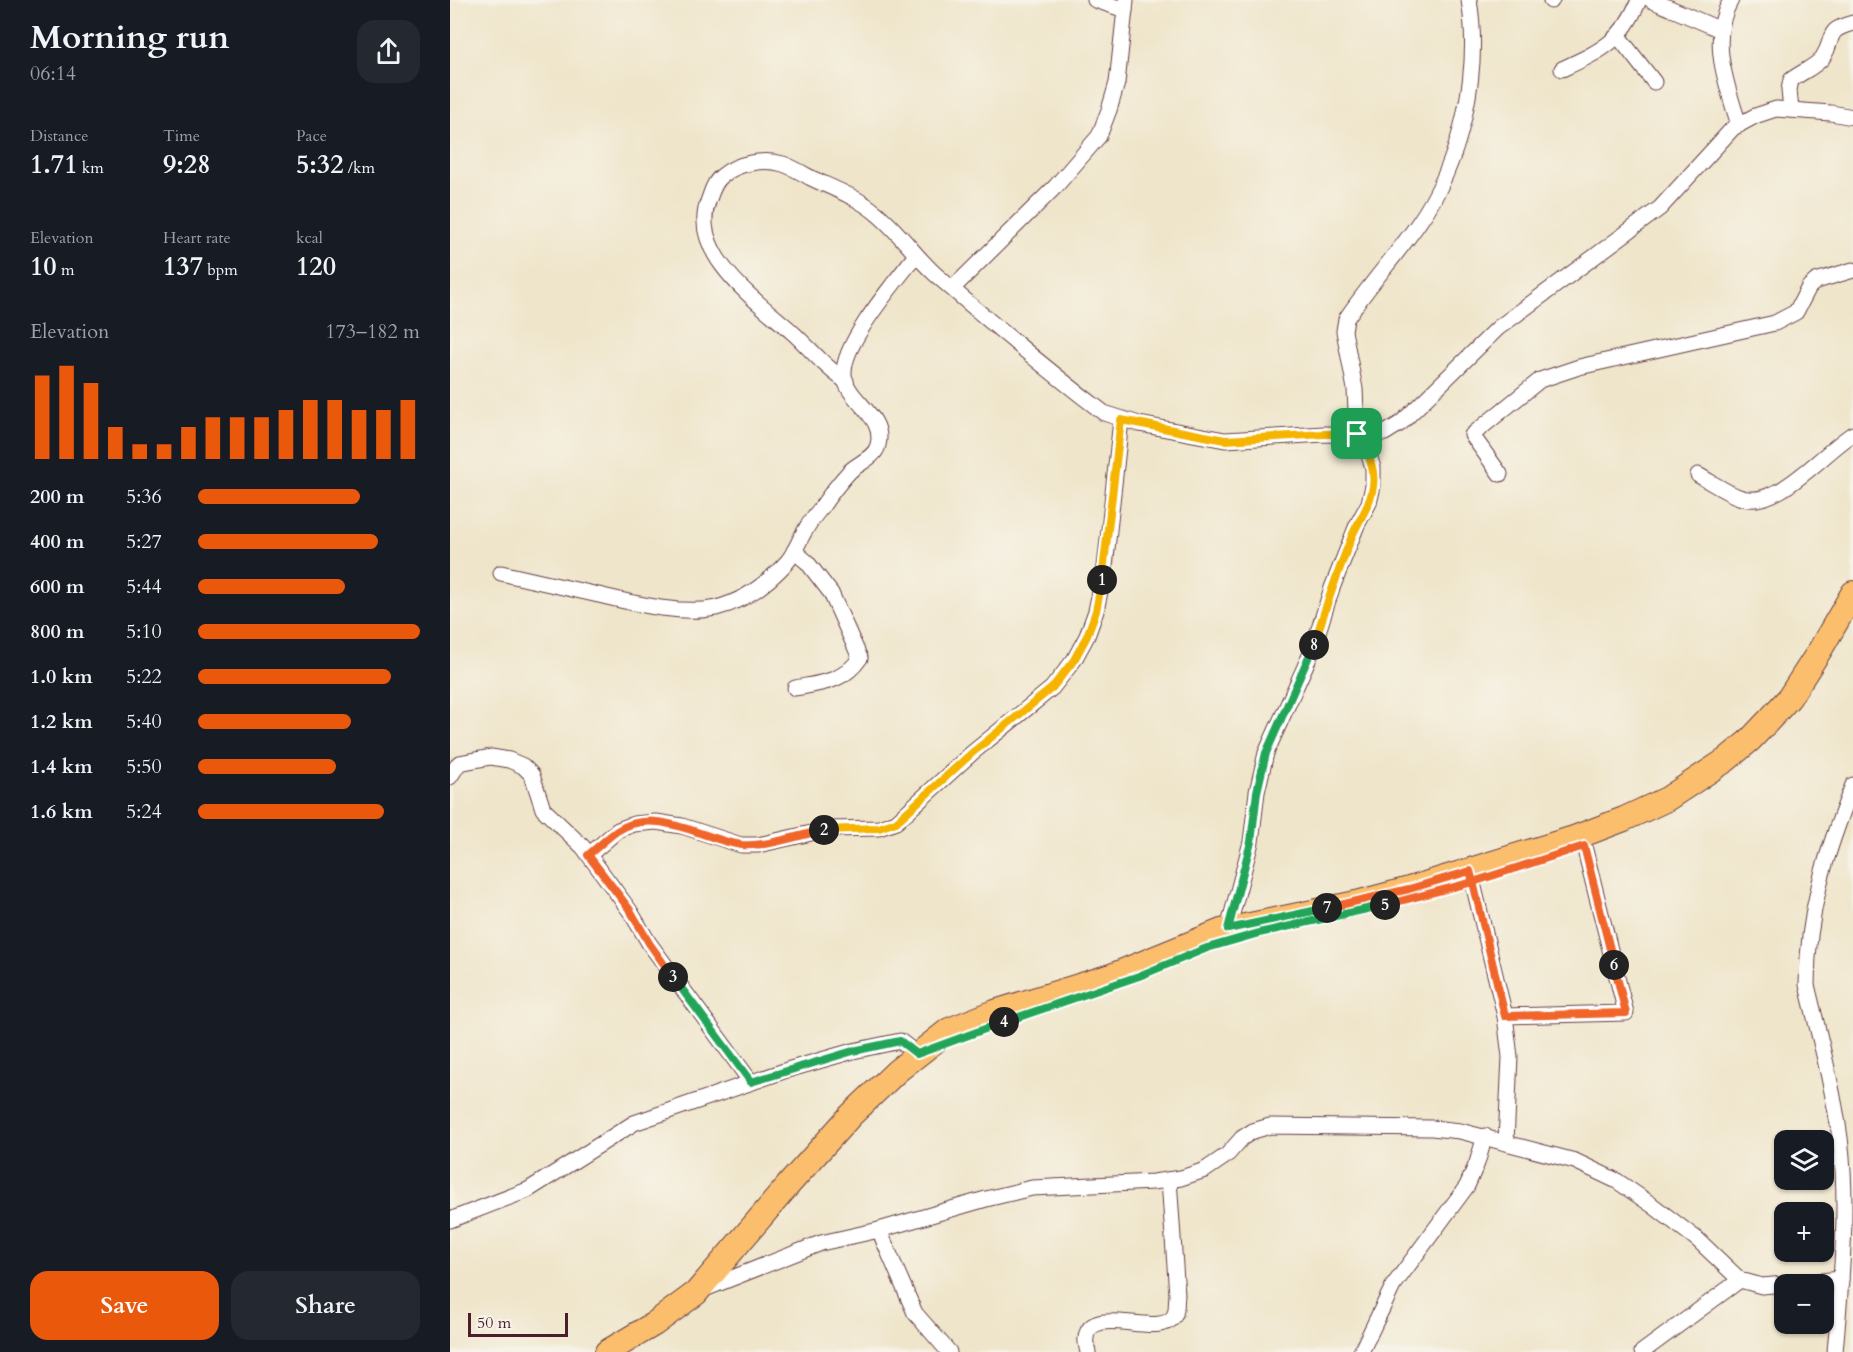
<!DOCTYPE html>
<html lang="en">
<head>
<meta charset="utf-8">
<style>
  :root { --surface:#171b24; --page:#242831; --text:#f1f3f6; --muted:#9ea1a6; --accent:#ea580c }
  body { margin:0; font-family:Cardo,serif; background:var(--page); color:var(--text); height:100vh; display:flex; flex-direction:column; font-size:22px; white-space:nowrap }
  * { box-sizing:border-box; margin:0 }
  p { font-size:20px; color:var(--muted) }
  .icon { flex:none; width:33px; height:33px; fill:none; stroke:currentColor; stroke-width:2; stroke-linecap:round; stroke-linejoin:round }
  .map { position:relative; flex:1; overflow:hidden }
  .details { display:flex; flex-direction:column; background:var(--surface); width:450px }
  .details>* { flex:none }
  .fabs { position:absolute; left:1324px; top:1130px; display:grid; gap:12px }
  .fabs a { display:grid; place-items:center; width:60px; height:60px; border-radius:12px; background:var(--surface); box-shadow:0 2px 4px #0004; font-size:30px }
  .scale { position:absolute; left:18px; bottom:15px; width:100px; box-sizing:border-box; padding-left:6px; border:3px solid #4a1f2b; border-top:0; font-size:16px; line-height:21px; white-space:nowrap; color:#4a1f2b; -webkit-text-stroke:4px #f7f3e8; paint-order:stroke }
  .pin { position:absolute; display:grid; place-items:center; width:51px; height:51px; color:#fff; margin:-26px; border-radius:12px; box-shadow:0 3px 9px #0006 }
  .km { position:absolute; width:30px; height:30px; margin:-15px; border-radius:50%; background:#222; color:#fff; font-size:16px; line-height:30px; text-align:center }
  .round { display:grid; place-items:center; flex:none; width:63px; height:63px; border-radius:18px; background:var(--page) }
  .headline { display:flex; align-items:center; justify-content:space-between; height:102px; padding:0 30px }
  h1 { font-size:33px; font-weight:800; line-height:45px }
  .stats { display:grid; grid-template-columns:repeat(3,1fr); gap:9px; height:102px; padding:6px 30px }
  .stats div { display:grid; align-content:center }
  .stats b { font-size:26px; font-weight:800 }
  .stats small { font-size:16px; font-weight:400 }
  .stats p { font-size:16px }
  .chart { height:168px; padding:12px 30px }
  .chart p { display:flex; justify-content:space-between }
  .chart svg { width:100%; height:108px; margin-top:6px; stroke:var(--accent); stroke-width:6 }
  .action { display:flex; gap:12px; margin-top:auto; padding:12px 30px }
  .action a { flex:1; height:69px; border-radius:18px; background:var(--accent); color:#fff; font-size:24px; font-weight:800; line-height:69px; text-align:center }
  .action a+a { background:var(--page); color:var(--text) }
  ul { padding:0 30px; list-style:none; font-size:20px }
  li { display:grid; grid-template-columns:96px 72px 1fr; align-items:center; height:45px }
  li i { height:15px; border-radius:8px; background:var(--accent) }
  main { display:flex; flex:1; min-height:0 }
  .map>svg:first-child { display:block }
</style>
</head>
<body>
<main>
<section class="details">
<div class="headline"><div><h1>Morning run</h1><p>06:14</p></div><a class="round"><svg class="icon" aria-label="share" viewBox="0 0 24 24"><path d="M12 15V3M7 8l5-5 5 5M5 13v7h14v-7"/></svg></a></div>
<div class="stats">
<div><p>Distance</p><b>1.71<small> km</small></b></div>
<div><p>Time</p><b>9:28</b></div>
<div><p>Pace</p><b>5:32<small> /km</small></b></div>
</div>
<div class="stats">
<div><p>Elevation</p><b>10<small> m</small></b></div>
<div><p>Heart rate</p><b>137<small> bpm</small></b></div>
<div><p>kcal</p><b>120</b></div>
</div>
<div class="chart"><p><span>Elevation</span>173–182 m</p>
<svg viewBox="0 0 160 44" preserveAspectRatio="none"><path d="M5 44V10M15 44V6M25 44V13M35 44V31M45 44V38M55 44V38M65 44V31M75 44V27M85 44V27M95 44V27M105 44V24M115 44V20M125 44V20M135 44V24M145 44V24M155 44V20"/></svg>
</div>
<ul>
<li><b>200 m</b>5:36<i style="width:73%"></i></li>
<li><b>400 m</b>5:27<i style="width:81%"></i></li>
<li><b>600 m</b>5:44<i style="width:66%"></i></li>
<li><b>800 m</b>5:10<i style="width:100%"></i></li>
<li><b>1.0 km</b>5:22<i style="width:87%"></i></li>
<li><b>1.2 km</b>5:40<i style="width:69%"></i></li>
<li><b>1.4 km</b>5:50<i style="width:62%"></i></li>
<li><b>1.6 km</b>5:24<i style="width:84%"></i></li>
</ul>
<div class="action"><a>Save</a><a>Share</a></div>
</section>
<div class="map">
<svg width="1403" height="1352" viewBox="0 0 1403 1352">
  <rect width="100%" height="100%" fill="#f7f3e8"/>
  <filter id="ink" filterUnits="userSpaceOnUse"><feTurbulence type="fractalNoise" baseFrequency=".0167" numOctaves="2"/><feDisplacementMap in="SourceGraphic" scale="12" xChannelSelector="R" yChannelSelector="G"/><feConvolveMatrix kernelMatrix="1 2 1 2 8 2 1 2 1" color-interpolation-filters="sRGB"/></filter>
  <filter id="wash" filterUnits="userSpaceOnUse"><feTurbulence type="fractalNoise" baseFrequency=".008" numOctaves="4" result="noise"/><feDisplacementMap in="SourceGraphic" scale="24" xChannelSelector="R" yChannelSelector="G"/><feGaussianBlur stdDeviation="1.35" result="paint"/><feColorMatrix in="noise" values="0 0 0 0 0 0 0 0 0 0 0 0 0 0 0 0 0 1.4 0 .05"/><feComposite in="paint" operator="in"/></filter>
  <g filter="url(#wash)">
    <rect width="100%" height="100%" fill="#efe5ca"/>
  </g>
  <g filter="url(#ink)">
    <g fill="none" stroke-linecap="round" stroke-linejoin="round">
      <defs>
        <g id="street">
          <path d="M 645,0 L 675,10"/>
          <path d="M 1201,0 L 1271,30"/>
          <path d="M 1281,0 C 1258,39 1277,85 1289,125"/>
          <path d="M 1101,1 L 1102,0"/>
          <path d="M 1168,36 L 1204,82"/>
          <path d="M 1112,69 C 1151,51 1172,42 1189,0"/>
          <path d="M 1341,110 L 1339,90 L 1341,80 C 1350,73 1367,66 1373,57 C 1386,36 1374,31 1403,23"/>
          <path d="M 503,288 L 606,186 L 649,136 L 659,110 L 667,83 L 676,0"/>
          <path d="M 396,381 C 375,368 360,348 342,332 C 307,301 237,253 259,199 C 262,190 265,181 272,176 C 287,163 314,158 333,164 C 342,167 352,173 361,178 C 382,188 407,197 425,212 C 448,230 464,255 485,274 C 540,322 596,369 654,413 L 689,424 L 775,440 L 874,434 L 919,435 L 935,433 L 951,423 L 1048,328 L 1210,208 L 1283,128 L 1305,116 L 1326,109 L 1381,113 L 1403,117"/>
          <path d="M 1050,474 L 1022,435 L 1090,380 L 1129,367 L 1325,323 L 1346,312 L 1359,287 L 1366,281 L 1403,270"/>
          <path d="M 1248,475 C 1261,482 1275,492 1289,497 C 1326,512 1373,452 1403,434"/>
          <path d="M 344,551 L 357,562 L 381,593 L 410,658 C 394,682 371,683 345,688"/>
          <path d="M 51,573 C 82,580 113,587 144,594 C 181,602 229,616 266,608 C 294,601 318,583 337,562 C 344,554 348,543 353,534 C 358,525 364,516 371,508 C 379,496 389,483 399,472 C 408,463 425,458 428,445 C 436,415 395,400 394,374 C 392,343 447,280 466,255"/>
          <path d="M 0,777 L 9,763 L 41,757 L 59,760 L 73,766 L 82,775 L 93,809 L 133,847 L 180,911 L 199,943 L 301,1082"/>
          <path d="M 139,855 L 168,830 L 184,824 L 206,822 L 232,826 L 291,845 L 308,845 L 379,829 L 429,828 L 446,822 L 522,753 L 602,688 L 624,660 L 637,636 L 646,611 L 655,567 L 671,420"/>
          <path d="M 1020,871 L 1055,1016 L 1060,1057 L 1056,1142"/>
          <path d="M 779,935 L 778,929 L 801,842 L 807,792 L 816,753 L 862,651 L 882,588 L 907,525 L 919,503 L 923,486 L 923,468 L 919,455 L 907,434 L 905,389 L 894,331 L 896,319 C 918,286 945,257 968,224 C 1011,163 1031,73 1019,0"/>
          <path d="M 1055,1016 L 1176,1013 L 1134,846"/>
          <path d="M 0,1220 L 78,1190 L 184,1123 L 337,1070 L 403,1051 L 450,1041 L 467,1054"/>
          <path d="M 429,1230 L 465,1313 L 499,1352"/>
          <path d="M 1340,1284 L 1391,1279"/>
          <path d="M 252,1290 L 371,1243 L 429,1230 L 536,1199 L 582,1188 L 703,1182 L 731,1178 L 755,1170 L 777,1155 L 792,1138 L 803,1131 L 820,1126 L 982,1128 L 1010,1131 L 1125,1161 L 1167,1181 L 1202,1205 L 1248,1240 L 1290,1280 L 1312,1286 L 1335,1284"/>
          <path d="M 638,1352 C 637,1348 635,1342 636,1338 C 640,1301 713,1342 725,1314 C 727,1308 726,1301 727,1295 L 719,1180"/>
          <path d="M 911,1352 L 943,1286 L 1017,1186 L 1027,1163 L 1035,1136"/>
          <path d="M 1192,1352 L 1290,1280"/>
          <path d="M 1385,1352 C 1391,1282 1399,1208 1390,1138 C 1383,1087 1369,1035 1357,985 C 1357,911 1376,853 1403,785"/>
        </g>
        <path id="primary" d="M 157,1352 L 204,1324 L 246,1293 L 340,1183 L 401,1115 L 447,1071 L 499,1030 L 545,1012 L 661,976 L 771,931 L 906,903 L 959,889 L 1124,838 L 1174,819 L 1217,799 L 1276,760 L 1300,740 L 1319,720 L 1339,698 L 1370,650 L 1403,593"/>
      </defs>
      <!-- street casing -->
      <use href="#street" stroke="#633d43" stroke-width="17"/>
      <!-- primary casing -->
      <use href="#primary" stroke="#633d43" stroke-width="26"/>
      <!-- street -->
      <use href="#street" stroke="#fff" stroke-width="15"/>
      <!-- primary -->
      <use href="#primary" stroke="#fabe6d" stroke-width="24"/>
    </g>
  </g>
  <g fill="none" stroke-linecap="round" stroke-linejoin="round" filter="url(#ink)">
    <defs>
      <path id="split-1" d="M 652,580 L 671,420 L 775,440 L 874,434 L 907,434"/>
      <path id="split-2" d="M 374,830 L 429,828 L 446,822 L 522,753 L 602,688 L 624,660 L 637,636 L 646,611 L 652,580"/>
      <path id="split-3" d="M 223,977 L 199,943 L 180,910 L 138,855 C 148,847 157,838 167,831 C 205,805 254,840 292,845 C 317,847 350,835 374,830"/>
      <path id="split-4" d="M 223,977 L 301,1082 L 403,1051 L 450,1041 L 467,1054 L 554,1022"/>
      <path id="split-5" d="M 554,1022 L 689,976 L 757,948 L 809,933 L 935,905"/>
      <path id="split-6" d="M 935,905 L 1023,882 L 1055,1016 L 1176,1013 L 1164,965"/>
      <path id="split-7" d="M 877,908 L 959,889 L 1020,871 L 1023,882 L 1134,846 L 1164,965"/>
      <path id="split-8" d="M 864,645 L 816,753 L 807,792 L 801,842 L 778,929 L 877,908"/>
      <path id="split-9" d="M 864,645 C 875,608 888,572 902,536 C 909,520 921,504 923,486 C 926,466 916,451 907,434"/>
    </defs>
    <!-- split-1 casing -->
    <use href="#split-1" stroke="#fff" stroke-width="12"/>
    <!-- split-2 casing -->
    <use href="#split-2" stroke="#fff" stroke-width="12"/>
    <!-- split-3 casing -->
    <use href="#split-3" stroke="#fff" stroke-width="12"/>
    <!-- split-4 casing -->
    <use href="#split-4" stroke="#fff" stroke-width="12"/>
    <!-- split-5 casing -->
    <use href="#split-5" stroke="#fff" stroke-width="12"/>
    <!-- split-6 casing -->
    <use href="#split-6" stroke="#fff" stroke-width="12"/>
    <!-- split-7 casing -->
    <use href="#split-7" stroke="#fff" stroke-width="12"/>
    <!-- split-8 casing -->
    <use href="#split-8" stroke="#fff" stroke-width="12"/>
    <!-- split-9 casing -->
    <use href="#split-9" stroke="#fff" stroke-width="12"/>
    <!-- split-1 -->
    <use href="#split-1" stroke="#f5b400" stroke-width="8"/>
    <!-- split-2 -->
    <use href="#split-2" stroke="#f5b400" stroke-width="8"/>
    <!-- split-3 -->
    <use href="#split-3" stroke="#f0652b" stroke-width="8"/>
    <!-- split-4 -->
    <use href="#split-4" stroke="#22a559" stroke-width="8"/>
    <!-- split-5 -->
    <use href="#split-5" stroke="#22a559" stroke-width="8"/>
    <!-- split-6 -->
    <use href="#split-6" stroke="#f0652b" stroke-width="8"/>
    <!-- split-7 -->
    <use href="#split-7" stroke="#f0652b" stroke-width="8"/>
    <!-- split-8 -->
    <use href="#split-8" stroke="#22a559" stroke-width="8"/>
    <!-- split-9 -->
    <use href="#split-9" stroke="#f5b400" stroke-width="8"/>
  </g>
</svg>
<div class="fabs">
<a><svg class="icon" aria-label="layers" viewBox="0 0 24 24"><path d="M12 4l9 5-9 5-9-5zM3 14l9 5 9-5"/></svg></a>
<a>+</a>
<a>−</a>
</div>
<div class="scale">50 m</div>
<div class="pin" style="left:907px;top:434px;background:#1e9e55"><svg class="icon" aria-label="arrive" viewBox="0 0 24 24"><path d="M6 21V4h12l-3 4 3 4H6"/></svg></div>
<b class="km" style="left:652px;top:580px">1</b>
<b class="km" style="left:374px;top:830px">2</b>
<b class="km" style="left:223px;top:977px">3</b>
<b class="km" style="left:554px;top:1022px">4</b>
<b class="km" style="left:935px;top:905px">5</b>
<b class="km" style="left:1164px;top:965px">6</b>
<b class="km" style="left:877px;top:908px">7</b>
<b class="km" style="left:864px;top:645px">8</b>
</div>
</main>
</body>
</html>
